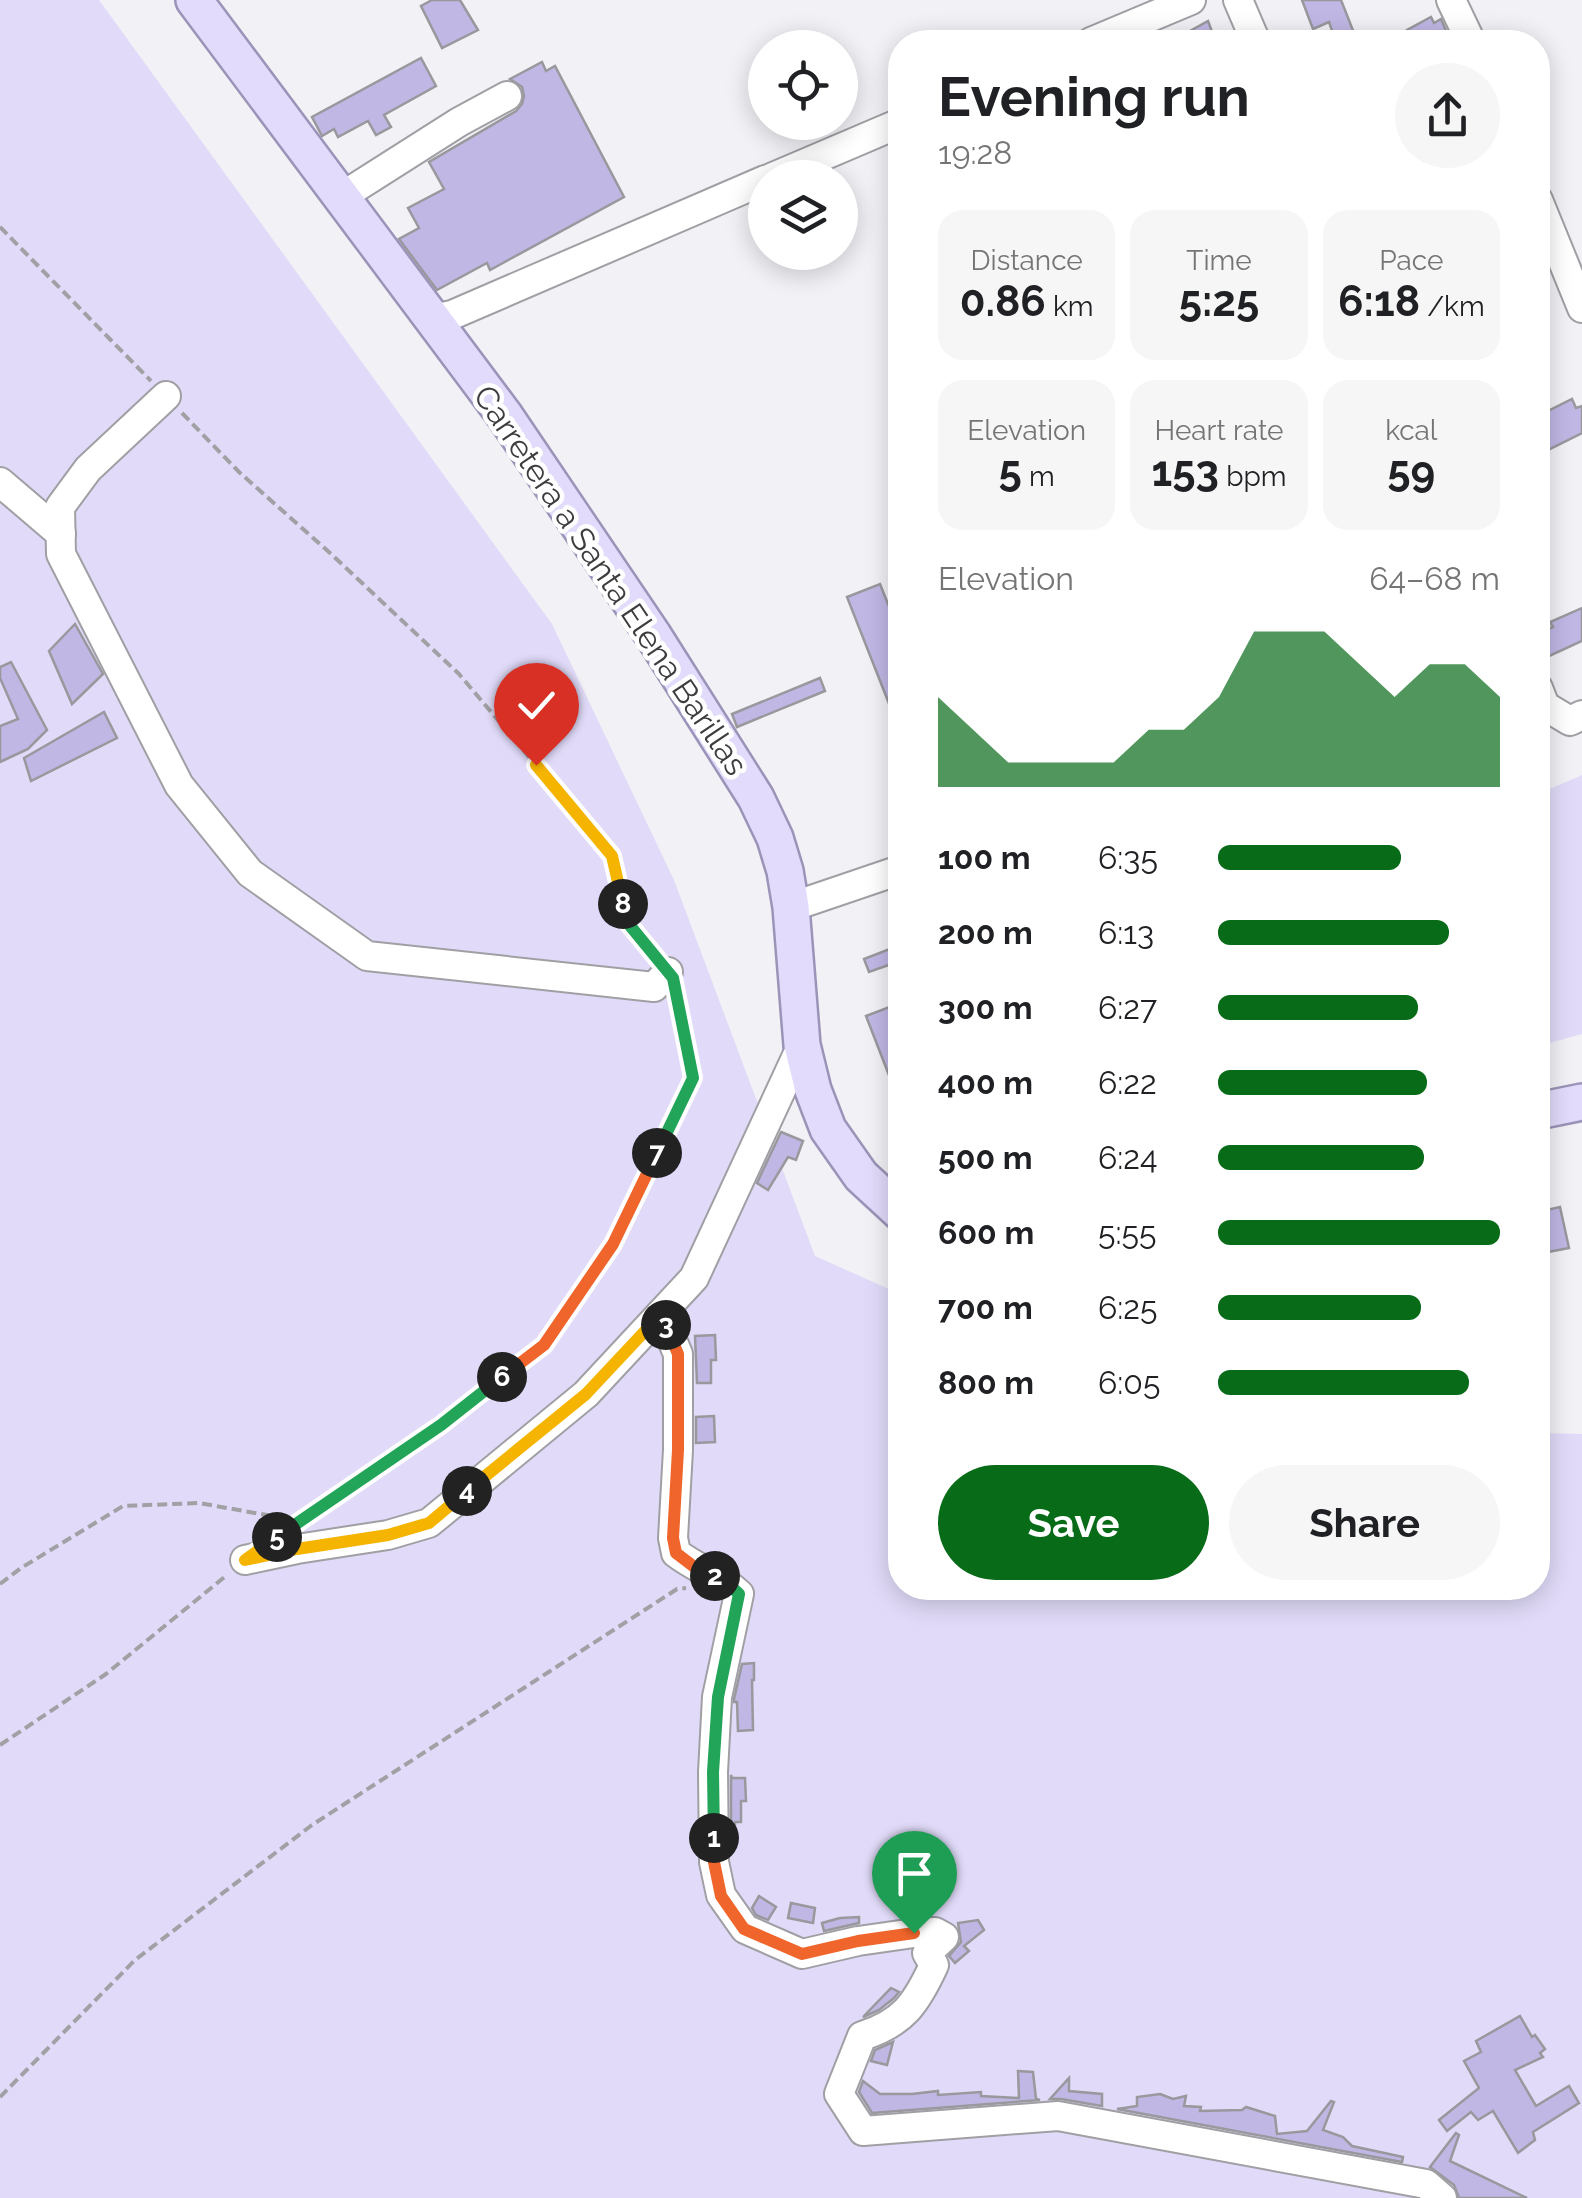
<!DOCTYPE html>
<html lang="en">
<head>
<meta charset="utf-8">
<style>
  :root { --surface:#fff; --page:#f6f6f6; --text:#202124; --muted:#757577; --accent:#086b18 }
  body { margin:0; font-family:Raleway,sans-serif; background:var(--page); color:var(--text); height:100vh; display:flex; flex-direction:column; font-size:38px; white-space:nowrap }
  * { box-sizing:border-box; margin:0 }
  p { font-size:32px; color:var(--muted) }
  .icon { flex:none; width:55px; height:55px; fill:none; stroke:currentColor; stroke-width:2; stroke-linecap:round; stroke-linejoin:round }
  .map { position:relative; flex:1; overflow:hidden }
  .panel { position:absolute; left:888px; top:30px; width:662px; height:1570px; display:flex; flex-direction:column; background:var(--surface); border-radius:40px; box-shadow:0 5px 25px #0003 }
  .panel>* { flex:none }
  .fabs { position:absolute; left:748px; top:30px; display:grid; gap:20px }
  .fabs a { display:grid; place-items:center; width:110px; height:110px; border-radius:50%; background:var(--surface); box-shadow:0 5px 25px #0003; font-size:50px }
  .pin { position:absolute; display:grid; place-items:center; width:85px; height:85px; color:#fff; margin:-102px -42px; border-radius:50% 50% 50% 0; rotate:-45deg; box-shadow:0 0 10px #0007 }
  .pin .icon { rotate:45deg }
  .km { position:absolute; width:50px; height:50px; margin:-25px; border-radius:50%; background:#222; color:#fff; font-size:28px; line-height:50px; text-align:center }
  .round { display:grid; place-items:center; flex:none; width:105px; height:105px; border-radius:52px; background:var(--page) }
  .overview { display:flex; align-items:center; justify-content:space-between; height:170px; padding:0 50px }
  h1 { font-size:55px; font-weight:700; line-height:75px }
  .figures { display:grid; grid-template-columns:repeat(3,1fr); gap:15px; height:170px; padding:10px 50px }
  .figures div { display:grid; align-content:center; border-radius:25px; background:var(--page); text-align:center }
  .figures b { font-size:42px; font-weight:700 }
  .figures small { font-size:28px; font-weight:400 }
  .figures p { font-size:28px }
  .chart { height:280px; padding:20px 50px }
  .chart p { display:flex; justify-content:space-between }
  .chart svg { width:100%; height:180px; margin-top:10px; fill:var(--accent); opacity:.7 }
  .action { display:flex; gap:20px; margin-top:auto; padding:20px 50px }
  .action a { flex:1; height:115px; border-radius:60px; background:var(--accent); color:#fff; font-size:40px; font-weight:700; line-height:115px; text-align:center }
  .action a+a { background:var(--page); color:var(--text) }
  ul { padding:0 50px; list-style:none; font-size:32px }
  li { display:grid; grid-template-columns:160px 120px 1fr; align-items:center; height:75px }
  li i { height:25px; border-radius:12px; background:var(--accent) }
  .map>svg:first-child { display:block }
</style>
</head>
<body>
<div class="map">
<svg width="1582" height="2198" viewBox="0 0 1582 2198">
  <rect width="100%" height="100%" fill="#f2f1f6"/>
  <!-- green -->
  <g fill="#e1dbf9">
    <path d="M 0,0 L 99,0 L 552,624 L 674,880 L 815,1256 L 900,1294 L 900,1588 L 1538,1588 L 1538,1433 L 1582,1434 L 1582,2198 L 0,2198 Z"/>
    <path d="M 1582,775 L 1582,1034 L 1538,1046 L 1538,794 Z"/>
  </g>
  <!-- building -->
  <g fill="#c1b7e5" stroke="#99989d" stroke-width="2.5">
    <path d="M 432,0 L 460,0 L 478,30 L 442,48 L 421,6 Z"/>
    <path d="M 1302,0 L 1341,0 L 1356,38 L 1346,42 L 1336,42 L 1329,22 L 1313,29 Z"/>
    <path d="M 1431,17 L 1434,23 L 1441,19 L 1447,33 L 1430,42 L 1414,42 L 1407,30 Z"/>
    <path d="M 1208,21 L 1216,42 L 1170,42 Z"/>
    <path d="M 421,58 L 436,86 L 384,115 L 391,127 L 376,135 L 368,121 L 338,137 L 334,129 L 322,136 L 312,117 Z"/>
    <path d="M 542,62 L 546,71 L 555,66 L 624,197 L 490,270 L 487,263 L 437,290 L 399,239 L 419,228 L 408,208 L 444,189 L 429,162 L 516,111 L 522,104 L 524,96 L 522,87 L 510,79 Z"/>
    <path d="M 1572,399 L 1576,408 L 1582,406 L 1582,433 L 1538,455 L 1538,416 Z"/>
    <path d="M 880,584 L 900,634 L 899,729 L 847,597 Z"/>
    <path d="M 1582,608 L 1582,641 L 1547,657 L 1538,634 L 1553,627 L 1550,622 Z"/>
    <path d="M 75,624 L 103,674 L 72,704 L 49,651 Z"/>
    <path d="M 11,662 L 47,730 L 28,749 L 0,762 L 0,726 L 18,719 L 0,678 L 0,667 Z"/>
    <path d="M 820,678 L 825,691 L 737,727 L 732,714 Z"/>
    <path d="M 104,712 L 117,738 L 31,781 L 24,758 Z"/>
    <path d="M 900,945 L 900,961 L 869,972 L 864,959 Z"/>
    <path d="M 900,1003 L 900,1101 L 899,1101 L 866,1016 Z"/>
    <path d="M 781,1132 L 803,1141 L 796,1160 L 788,1157 L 768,1190 L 757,1183 Z"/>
    <path d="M 1560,1207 L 1569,1248 L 1538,1254 L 1538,1212 Z"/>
    <path d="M 715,1335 L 716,1360 L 711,1360 L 711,1383 L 697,1383 L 695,1336 Z"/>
    <path d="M 714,1416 L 715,1442 L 696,1443 L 696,1417 Z"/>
    <path d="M 754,1663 L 754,1680 L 752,1680 L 753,1730 L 738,1731 L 737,1702 L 734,1702 L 734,1699 L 742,1664 Z"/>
    <path d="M 731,1775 L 732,1778 L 745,1778 L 746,1801 L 741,1801 L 741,1822 L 735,1822 L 735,1826 L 731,1825 Z"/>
    <path d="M 759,1896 L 776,1907 L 768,1920 L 756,1915 L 752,1908 Z"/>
    <path d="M 791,1903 L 815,1908 L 813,1923 L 788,1918 Z"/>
    <path d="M 859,1917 L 859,1923 L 824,1931 L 822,1923 L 840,1918 Z"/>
    <path d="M 978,1920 L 984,1930 L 964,1946 L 969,1951 L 955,1963 L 949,1956 L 961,1942 L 958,1923 Z"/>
    <path d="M 891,1988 L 899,1992 L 894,1998 L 879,2010 L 863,2017 Z"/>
    <path d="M 1520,2016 L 1532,2037 L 1535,2035 L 1545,2049 L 1540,2053 L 1543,2057 L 1515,2070 L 1536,2106 L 1569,2086 L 1579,2103 L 1533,2132 L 1535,2140 L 1518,2153 L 1493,2111 L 1478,2120 L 1471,2112 L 1447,2131 L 1439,2120 L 1479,2088 L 1464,2061 L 1481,2052 L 1476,2041 Z"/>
    <path d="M 893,2042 L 887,2065 L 871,2061 L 875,2050 Z"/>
    <path d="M 1018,2071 L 1033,2072 L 1036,2099 L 1040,2100 L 872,2113 L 859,2092 L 863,2081 L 880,2094 L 912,2094 L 938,2091 L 938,2095 L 981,2092 L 981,2096 L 1019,2098 Z"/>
    <path d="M 1069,2078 L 1069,2091 L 1102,2094 L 1102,2106 L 1061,2099 L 1050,2099 Z"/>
    <path d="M 1160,2094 L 1173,2099 L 1186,2096 L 1184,2106 L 1201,2107 L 1200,2111 L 1242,2110 L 1246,2107 L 1275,2116 L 1277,2134 L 1307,2131 L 1331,2101 L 1334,2102 L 1323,2130 L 1343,2137 L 1352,2146 L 1403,2157 L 1402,2162 L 1117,2109 L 1137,2106 L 1137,2097 Z"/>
    <path d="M 1456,2133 L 1459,2135 L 1450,2161 L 1527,2198 L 1459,2198 L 1454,2185 L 1430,2167 Z"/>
  </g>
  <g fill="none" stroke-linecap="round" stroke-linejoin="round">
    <defs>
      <g id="minor">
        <path d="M 1238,0 L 1256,42"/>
        <path d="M 1451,0 L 1471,42"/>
        <path d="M 1091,42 L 1191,0"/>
        <path d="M 771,178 L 900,123"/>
        <path d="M 341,197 L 459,122 L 507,96"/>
        <path d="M 1538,200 L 1582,308"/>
        <path d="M 433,319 L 452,315 L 765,180"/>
        <path d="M 166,396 L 88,469 L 60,507 L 61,554 L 179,785 L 250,873 L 367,956 L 654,987 L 668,972"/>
        <path d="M 0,482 L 61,534"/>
        <path d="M 1538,688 L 1545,706 L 1570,721 L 1582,715"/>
        <path d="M 791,907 L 900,870"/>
        <path d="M 661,1314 L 678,1354 L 678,1450 L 673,1538 L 676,1553 C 697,1569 720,1576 739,1594 L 717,1697 L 713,1772 L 714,1862 L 721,1895 L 745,1929 L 802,1954 L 858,1941 L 914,1933 L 935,1932 L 944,1937 L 927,1953 L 934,1965 C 916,2004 903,2023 862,2036 L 839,2094 L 863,2131 L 1058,2116 L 1426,2184 L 1442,2198"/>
        <path d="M 245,1560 L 297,1549 L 388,1535 L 429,1523 L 586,1394 L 694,1278 L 802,1045"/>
      </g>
      <g id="major">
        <path d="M 194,0 L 505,416 L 653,635 L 756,798 L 775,838 L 785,871 L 791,907 L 802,1045 L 813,1090 L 828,1129 L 861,1176 L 900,1212"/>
        <path d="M 1538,1111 L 1582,1102"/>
      </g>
    </defs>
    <!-- minor casing -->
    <use href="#minor" stroke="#a09fa4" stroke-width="32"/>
    <!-- major casing -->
    <use href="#major" stroke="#9b94b8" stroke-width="40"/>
    <!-- path -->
    <g stroke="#a1a0a4" stroke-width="4" stroke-dasharray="10 5" stroke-linecap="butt">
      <path d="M 0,227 L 151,381"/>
      <path d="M 182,413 L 239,472 L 330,553 L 459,674 L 612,855 L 627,922 L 655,956"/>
      <path d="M 295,1525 L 441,1425 L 544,1345 L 613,1244 L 693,1078 L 677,998"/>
      <path d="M 0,1584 L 21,1568 L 123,1506 L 199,1503 L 300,1521"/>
      <path d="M 0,1745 L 106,1674 L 227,1575"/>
      <path d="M 0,2097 L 135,1960 L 312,1825 L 677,1589 L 686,1588"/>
    </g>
    <!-- minor -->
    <use href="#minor" stroke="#fff" stroke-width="28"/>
    <!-- major -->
    <use href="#major" stroke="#e2dbfb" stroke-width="35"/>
  </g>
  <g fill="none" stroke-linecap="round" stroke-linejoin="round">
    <defs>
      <path id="split-1" d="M 714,1838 L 714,1862 L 721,1896 L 744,1929 L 802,1954 L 858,1941 L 914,1933"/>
      <path id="split-2" d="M 714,1838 L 713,1772 L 718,1697 L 739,1594 L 724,1580 L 715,1576"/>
      <path id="split-3" d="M 666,1325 L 678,1354 L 678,1450 L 673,1538 L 676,1553 L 697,1569 L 715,1576"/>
      <path id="split-4" d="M 467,1491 L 586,1394 L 661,1314 L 666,1325"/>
      <path id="split-5" d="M 277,1537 L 245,1560 L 297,1549 L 388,1535 L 429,1523 L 467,1491"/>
      <path id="split-6" d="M 277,1537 L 441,1425 L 502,1377"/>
      <path id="split-7" d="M 502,1377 L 544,1345 L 613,1244 L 657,1153"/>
      <path id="split-8" d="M 623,904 L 627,922 L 673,978 L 693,1078 L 657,1153"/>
      <path id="split-9" d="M 536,765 L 612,856 L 623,904"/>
    </defs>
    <!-- split-1 casing -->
    <use href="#split-1" stroke="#fff" stroke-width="20"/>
    <!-- split-2 casing -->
    <use href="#split-2" stroke="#fff" stroke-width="20"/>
    <!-- split-3 casing -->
    <use href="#split-3" stroke="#fff" stroke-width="20"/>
    <!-- split-4 casing -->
    <use href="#split-4" stroke="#fff" stroke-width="20"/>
    <!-- split-5 casing -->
    <use href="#split-5" stroke="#fff" stroke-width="20"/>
    <!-- split-6 casing -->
    <use href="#split-6" stroke="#fff" stroke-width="20"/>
    <!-- split-7 casing -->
    <use href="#split-7" stroke="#fff" stroke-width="20"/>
    <!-- split-8 casing -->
    <use href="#split-8" stroke="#fff" stroke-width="20"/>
    <!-- split-9 casing -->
    <use href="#split-9" stroke="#fff" stroke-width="20"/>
    <!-- split-1 -->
    <use href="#split-1" stroke="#f0652b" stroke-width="12"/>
    <!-- split-2 -->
    <use href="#split-2" stroke="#22a559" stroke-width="12"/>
    <!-- split-3 -->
    <use href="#split-3" stroke="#f0652b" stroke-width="12"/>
    <!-- split-4 -->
    <use href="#split-4" stroke="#f5b400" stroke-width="12"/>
    <!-- split-5 -->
    <use href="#split-5" stroke="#f5b400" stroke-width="12"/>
    <!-- split-6 -->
    <use href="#split-6" stroke="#22a559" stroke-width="12"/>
    <!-- split-7 -->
    <use href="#split-7" stroke="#f0652b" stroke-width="12"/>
    <!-- split-8 -->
    <use href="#split-8" stroke="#22a559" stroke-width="12"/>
    <!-- split-9 -->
    <use href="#split-9" stroke="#f5b400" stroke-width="12"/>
  </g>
  <g text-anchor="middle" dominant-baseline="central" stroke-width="9" stroke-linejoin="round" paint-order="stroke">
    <!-- street labels -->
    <g font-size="32" fill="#3d3d3f" stroke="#fff">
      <text transform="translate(611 580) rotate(56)">Carretera a Santa Elena Barillas</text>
    </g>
  </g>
</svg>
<div class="fabs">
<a><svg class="icon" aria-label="locate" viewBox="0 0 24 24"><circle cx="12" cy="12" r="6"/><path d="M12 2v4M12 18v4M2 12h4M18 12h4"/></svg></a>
<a><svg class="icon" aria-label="layers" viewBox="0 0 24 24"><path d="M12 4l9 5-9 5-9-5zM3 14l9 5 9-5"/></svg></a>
</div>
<div class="pin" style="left:914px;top:1933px;background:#1e9e55"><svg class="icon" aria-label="arrive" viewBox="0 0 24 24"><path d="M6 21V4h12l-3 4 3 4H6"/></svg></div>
<div class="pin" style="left:536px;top:765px;background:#d93025"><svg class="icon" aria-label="check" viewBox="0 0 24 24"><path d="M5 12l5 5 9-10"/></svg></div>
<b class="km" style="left:714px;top:1838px">1</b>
<b class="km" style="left:715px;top:1576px">2</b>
<b class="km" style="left:666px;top:1325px">3</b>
<b class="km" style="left:467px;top:1491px">4</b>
<b class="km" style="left:277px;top:1537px">5</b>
<b class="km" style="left:502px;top:1377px">6</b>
<b class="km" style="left:657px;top:1153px">7</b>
<b class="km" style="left:623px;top:904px">8</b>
<section class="panel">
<div class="overview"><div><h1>Evening run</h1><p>19:28</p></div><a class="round"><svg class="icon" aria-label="share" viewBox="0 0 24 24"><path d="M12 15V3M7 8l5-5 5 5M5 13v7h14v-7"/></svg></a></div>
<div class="figures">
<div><p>Distance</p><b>0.86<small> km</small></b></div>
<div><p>Time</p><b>5:25</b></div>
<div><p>Pace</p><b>6:18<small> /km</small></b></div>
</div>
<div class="figures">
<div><p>Elevation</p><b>5<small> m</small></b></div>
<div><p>Heart rate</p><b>153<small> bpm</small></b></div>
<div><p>kcal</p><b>59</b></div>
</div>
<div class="chart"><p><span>Elevation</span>64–68 m</p>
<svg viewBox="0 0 160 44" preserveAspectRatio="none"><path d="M0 44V22L10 30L20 38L30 38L40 38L50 38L60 30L70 30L80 22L90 6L100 6L110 6L120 14L130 22L140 14L150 14L160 22V44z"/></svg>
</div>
<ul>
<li><b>100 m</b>6:35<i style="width:65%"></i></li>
<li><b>200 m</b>6:13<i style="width:82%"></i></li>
<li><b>300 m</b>6:27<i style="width:71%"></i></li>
<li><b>400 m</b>6:22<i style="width:74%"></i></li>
<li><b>500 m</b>6:24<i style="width:73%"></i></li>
<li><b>600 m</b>5:55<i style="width:100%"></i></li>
<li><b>700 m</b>6:25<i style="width:72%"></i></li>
<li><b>800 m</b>6:05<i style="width:89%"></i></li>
</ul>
<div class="action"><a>Save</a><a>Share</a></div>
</section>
</div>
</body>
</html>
